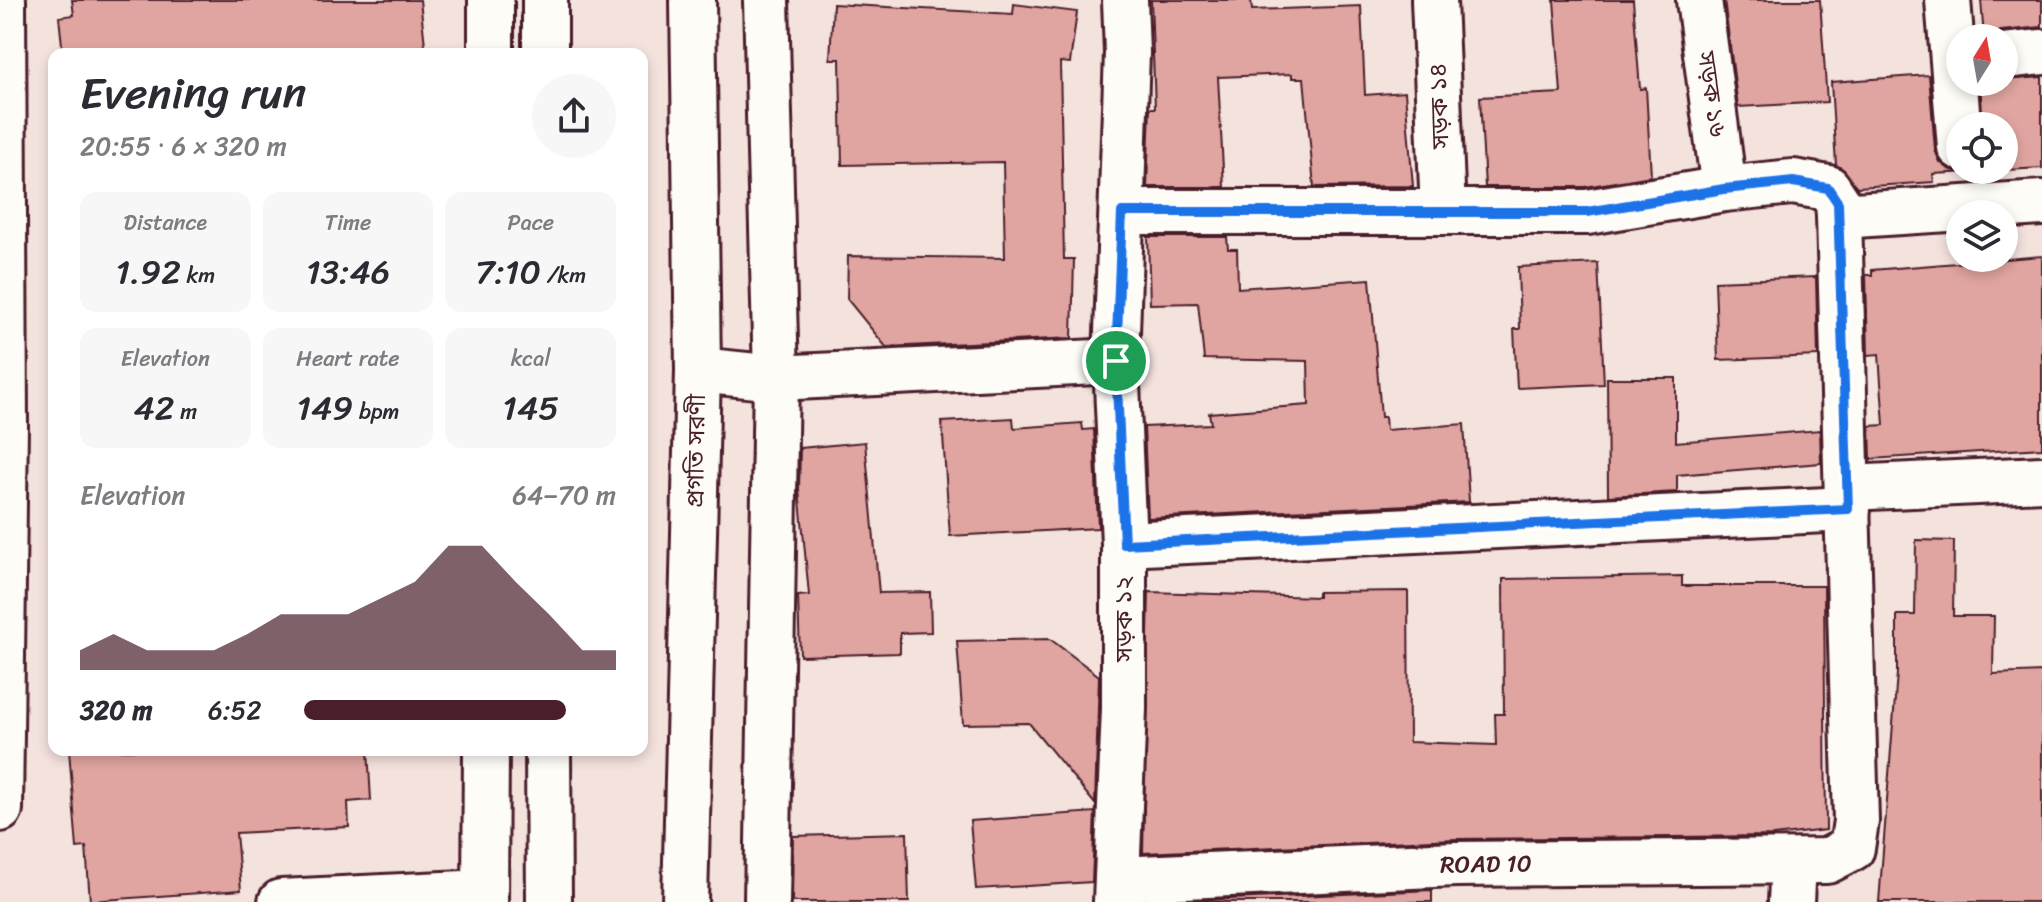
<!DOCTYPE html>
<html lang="en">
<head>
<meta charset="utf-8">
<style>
  :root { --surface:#fff; --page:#f7f7f7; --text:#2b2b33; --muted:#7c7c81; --accent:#4a1f2b }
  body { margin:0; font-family:Sriracha,"Noto Sans Bengali",sans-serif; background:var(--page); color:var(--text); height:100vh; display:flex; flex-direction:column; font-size:30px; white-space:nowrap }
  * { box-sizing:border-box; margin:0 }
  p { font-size:26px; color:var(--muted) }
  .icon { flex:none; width:44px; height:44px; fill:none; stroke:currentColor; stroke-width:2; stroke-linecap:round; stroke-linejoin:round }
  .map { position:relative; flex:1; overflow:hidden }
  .details { position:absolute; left:48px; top:48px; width:600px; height:708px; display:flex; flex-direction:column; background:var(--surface); border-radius:16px; box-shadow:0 4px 12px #0003 }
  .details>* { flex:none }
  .needle { width:52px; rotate:11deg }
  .controls { position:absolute; left:1946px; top:24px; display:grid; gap:16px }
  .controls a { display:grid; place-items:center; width:72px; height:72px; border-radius:50%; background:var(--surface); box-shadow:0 4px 12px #0003; font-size:40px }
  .pin { position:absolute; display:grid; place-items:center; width:68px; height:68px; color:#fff; margin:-34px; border:4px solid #fff; border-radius:50%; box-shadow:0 2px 8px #0007 }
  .round { display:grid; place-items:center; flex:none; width:84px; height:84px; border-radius:42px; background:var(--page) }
  .headline { display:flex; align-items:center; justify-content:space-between; height:136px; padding:0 32px }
  h1 { font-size:44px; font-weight:600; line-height:60px }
  .figures { display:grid; grid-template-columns:repeat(3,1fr); gap:12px; height:136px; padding:8px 32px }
  .figures div { display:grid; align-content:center; border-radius:16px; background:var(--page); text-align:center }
  .figures b { font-size:34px; font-weight:600 }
  .figures small { font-size:22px; font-weight:400 }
  .figures p { font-size:22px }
  .chart { height:224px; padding:16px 32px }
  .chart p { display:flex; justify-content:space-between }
  .chart svg { width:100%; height:144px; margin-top:8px; fill:var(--accent); opacity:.7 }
  ul { padding:0 32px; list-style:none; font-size:26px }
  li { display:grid; grid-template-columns:128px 96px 1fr; align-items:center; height:60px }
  li i { height:20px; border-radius:10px; background:var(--accent) }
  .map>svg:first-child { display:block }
</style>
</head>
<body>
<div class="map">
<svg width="2042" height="902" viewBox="0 0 2042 902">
  <rect width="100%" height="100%" fill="#f4e2dd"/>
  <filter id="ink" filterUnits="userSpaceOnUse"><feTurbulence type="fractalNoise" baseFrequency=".0125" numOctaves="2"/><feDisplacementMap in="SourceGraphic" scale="16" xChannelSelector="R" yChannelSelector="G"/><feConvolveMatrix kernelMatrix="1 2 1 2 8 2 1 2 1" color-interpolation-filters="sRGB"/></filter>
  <g filter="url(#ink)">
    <!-- building -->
    <g fill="#e0a5a0" stroke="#4a1f2b" stroke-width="2">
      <path d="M 72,0 L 420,0 L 426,54 L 63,54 L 59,17 L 74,15 Z"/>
      <path d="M 1151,0 L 1251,0 L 1252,10 L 1361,6 L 1365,95 L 1405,92 L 1413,186 L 1314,187 L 1304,78 L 1292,78 L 1292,74 L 1218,77 L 1224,187 L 1147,187 L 1150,108 L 1155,108 Z"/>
      <path d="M 1554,0 L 1633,0 L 1640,89 L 1646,88 L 1651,176 L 1585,187 L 1485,187 L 1480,97 L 1561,93 Z"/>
      <path d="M 1724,0 L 1820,0 L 1827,102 L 1738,107 Z"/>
      <path d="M 1981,0 L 2042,0 L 2042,27 L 2001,31 L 1984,38 Z"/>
      <path d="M 833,4 L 1013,14 L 1014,4 L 1077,12 L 1070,63 L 1060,62 L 1064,259 L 1074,259 L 1072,338 L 886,347 L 847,299 L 848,256 L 1005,258 L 1003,162 L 842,165 L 840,59 L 830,59 Z"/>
      <path d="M 1929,75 L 1935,150 L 1940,162 L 1949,169 L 1961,172 L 2004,170 L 2004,126 L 1983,126 L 1980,82 L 2042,77 L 2042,168 L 1933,174 L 1934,182 L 1857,187 L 1836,165 L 1831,82 Z"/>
      <path d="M 1148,237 L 1227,237 L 1228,249 L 1237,249 L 1238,288 L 1370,279 L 1381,417 L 1385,417 L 1386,430 L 1464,424 L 1469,502 L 1148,518 L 1144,427 L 1211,424 L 1209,413 L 1309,405 L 1308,361 L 1204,359 L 1198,303 L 1150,304 Z"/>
      <path d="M 2042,256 L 2042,448 L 1871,459 L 1870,426 L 1884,425 L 1879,354 L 1868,355 L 1866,275 L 1872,275 L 1872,270 Z"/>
      <path d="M 1598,263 L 1604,384 L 1517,388 L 1514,329 L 1520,329 L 1518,267 Z"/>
      <path d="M 1816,277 L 1818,356 L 1718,360 L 1715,281 Z"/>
      <path d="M 1607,378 L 1676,378 L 1676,442 L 1820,430 L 1821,463 L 1677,475 L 1677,492 L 1608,496 Z"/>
      <path d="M 1013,418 L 1014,428 L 1082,423 L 1083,430 L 1094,429 L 1098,528 L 950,536 L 942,422 Z"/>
      <path d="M 865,442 L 879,593 L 930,592 L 931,632 L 900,633 L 900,653 L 800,656 L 798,596 L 809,595 L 799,489 L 800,448 Z"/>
      <path d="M 1916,540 L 1954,541 L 1953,616 L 1994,616 L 1993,674 L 2042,672 L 2042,902 L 1879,902 L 1897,673 L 1897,615 L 1915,615 Z"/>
      <path d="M 1682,576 L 1682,586 L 1824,586 L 1826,830 L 1773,836 L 1455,839 L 1143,853 L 1149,592 L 1318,597 L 1318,592 L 1408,591 L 1409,742 L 1496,745 L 1495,714 L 1504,714 L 1503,579 Z"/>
      <path d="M 1050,639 L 1099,676 L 1095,804 L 1029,723 L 963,724 L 957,641 Z"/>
      <path d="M 69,750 L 368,750 L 371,800 L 348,802 L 349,827 L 236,833 L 241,890 L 90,901 L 86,847 L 77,848 Z"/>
      <path d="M 1095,812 L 1092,882 L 976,889 L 970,821 Z"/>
      <path d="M 907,833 L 909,902 L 792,902 L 793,836 Z"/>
      <path d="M 1432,890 L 1432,902 L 1163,902 Z"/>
    </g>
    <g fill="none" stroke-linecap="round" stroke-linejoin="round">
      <defs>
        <g id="street">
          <path d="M 766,0 L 776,378 L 767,902"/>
          <path d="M 1434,0 L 1443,212"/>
          <path d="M 1699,0 L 1724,189"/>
          <path d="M 1948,0 L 1960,147"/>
          <path d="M 491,54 L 491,0"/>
          <path d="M 2004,56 L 2042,52"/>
          <path d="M 1839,216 L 2042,203"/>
          <path d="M 698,370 L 776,378 L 1116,361"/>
          <path d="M 1848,488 L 2042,479"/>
          <path d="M 1124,544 L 1848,509"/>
          <path d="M 0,809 L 5,426 L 3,0"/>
          <path d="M 1117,879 L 1456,864 L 1827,861 L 1852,848 L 1856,821 L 1839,216 L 1838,203 L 1828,188 L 1793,182 L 1724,189 L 1587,212 L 1122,212"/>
          <path d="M 281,902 L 485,892"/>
          <path d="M 485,902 L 486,750"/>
          <path d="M 1116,902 L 1124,709 L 1124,544 L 1116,361 L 1127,53 L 1125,0"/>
          <path d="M 1791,902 L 1793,863"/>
        </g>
        <g id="primary">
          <path d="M 545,0 L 545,54"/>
          <path d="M 548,750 L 549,902"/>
          <path d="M 685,902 L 698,370 L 693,0"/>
        </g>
      </defs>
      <!-- street casing -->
      <use href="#street" stroke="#4a1f2b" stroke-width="50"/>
      <!-- primary casing -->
      <use href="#primary" stroke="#4a1f2b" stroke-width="50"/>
      <!-- street -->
      <use href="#street" stroke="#fdfcf7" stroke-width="44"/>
      <!-- primary -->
      <use href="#primary" stroke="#fdfcf7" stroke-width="44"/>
    </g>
  </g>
  <g fill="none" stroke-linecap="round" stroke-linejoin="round" filter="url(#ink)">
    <defs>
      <path id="route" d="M 1793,182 L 1828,188 L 1838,203 L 1848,509 L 1124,544 L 1116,361 L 1122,212 L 1587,212 L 1724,189 Z"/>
    </defs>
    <!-- route casing -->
    <use href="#route" stroke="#fff" stroke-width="16"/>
    <!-- route -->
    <use href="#route" stroke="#1a73e8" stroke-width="10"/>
  </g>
  <g text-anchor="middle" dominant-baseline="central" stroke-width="6" stroke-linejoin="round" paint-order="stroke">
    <!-- street labels -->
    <g font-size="24" fill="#4a1f2b" stroke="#fdfcf7">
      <text transform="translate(1712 94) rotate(82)">সড়ক ১৬</text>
      <text transform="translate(1439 106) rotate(-92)">সড়ক ১৪</text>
      <text transform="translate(696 451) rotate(-89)">প্রগতি সরণী</text>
      <text transform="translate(1124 619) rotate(-90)">সড়ক ১২</text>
      <text transform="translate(1486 864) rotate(-1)">ROAD 10</text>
    </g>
  </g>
</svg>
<div class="controls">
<a><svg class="needle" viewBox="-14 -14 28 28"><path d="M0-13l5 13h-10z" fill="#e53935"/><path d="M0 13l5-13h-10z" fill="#7c7c81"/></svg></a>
<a><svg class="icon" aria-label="locate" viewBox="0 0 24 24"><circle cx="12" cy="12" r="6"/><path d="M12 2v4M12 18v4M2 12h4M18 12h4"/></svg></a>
<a><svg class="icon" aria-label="layers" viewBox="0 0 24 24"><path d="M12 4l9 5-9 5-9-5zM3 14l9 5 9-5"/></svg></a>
</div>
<div class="pin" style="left:1116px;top:361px;background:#1e9e55"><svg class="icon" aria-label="arrive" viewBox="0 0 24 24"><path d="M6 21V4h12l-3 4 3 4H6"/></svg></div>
<section class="details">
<div class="headline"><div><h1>Evening run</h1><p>20:55 · 6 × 320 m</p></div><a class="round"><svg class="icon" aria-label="share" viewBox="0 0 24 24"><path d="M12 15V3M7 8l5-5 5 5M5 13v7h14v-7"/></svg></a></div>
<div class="figures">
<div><p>Distance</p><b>1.92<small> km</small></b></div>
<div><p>Time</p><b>13:46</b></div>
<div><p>Pace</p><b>7:10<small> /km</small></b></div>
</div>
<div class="figures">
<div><p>Elevation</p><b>42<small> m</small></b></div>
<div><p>Heart rate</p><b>149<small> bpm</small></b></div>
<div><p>kcal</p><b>145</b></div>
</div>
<div class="chart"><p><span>Elevation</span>64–70 m</p>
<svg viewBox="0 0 160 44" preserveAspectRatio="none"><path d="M0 44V38L10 33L20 38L30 38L40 38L50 33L60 27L70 27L80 27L90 22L100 17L110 6L120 6L130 17L140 27L150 38L160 38V44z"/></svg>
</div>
<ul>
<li><b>320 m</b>6:52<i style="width:84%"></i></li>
</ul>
</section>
</div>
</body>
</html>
